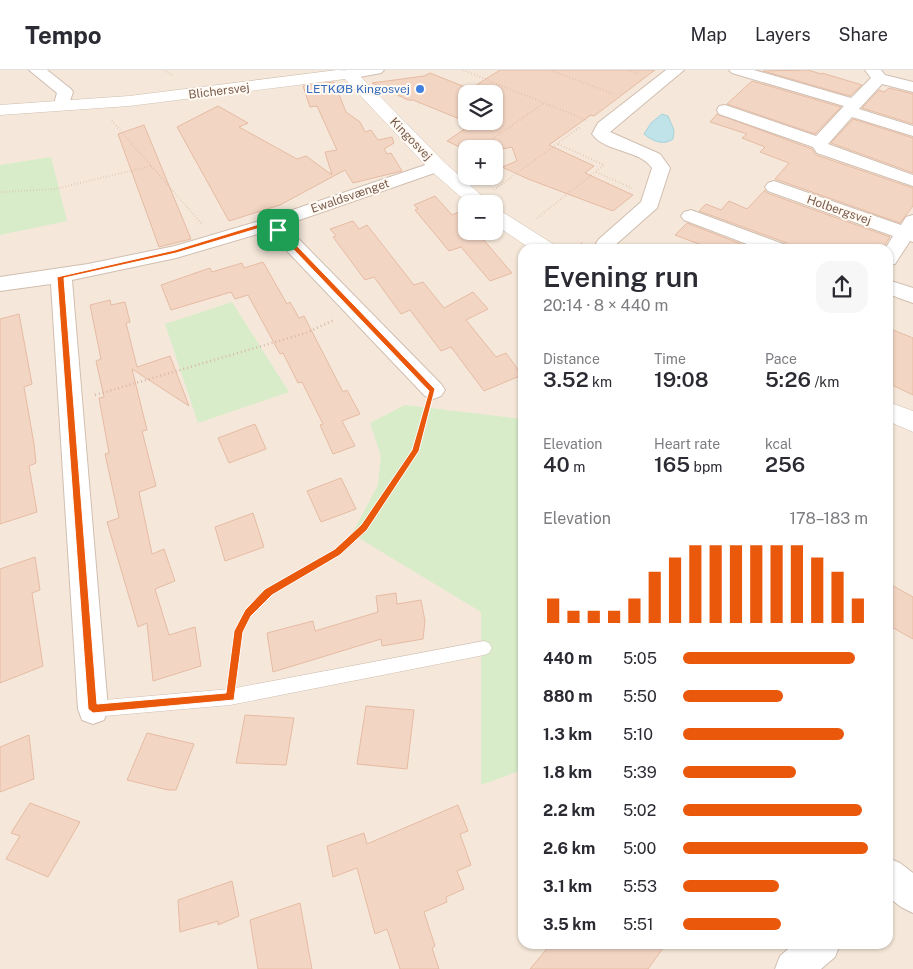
<!DOCTYPE html>
<html lang="en">
<head>
<meta charset="utf-8">
<style>
  :root { --surface:#fff; --page:#f7f7f7; --text:#2b2b33; --muted:#7c7c81; --line:#e1e1e2; --accent:#ea580c }
  body { margin:0; font-family:"Public Sans",sans-serif; background:var(--page); color:var(--text); height:100vh; display:flex; flex-direction:column; font-size:19px; white-space:nowrap }
  * { box-sizing:border-box; margin:0 }
  p { font-size:16px; color:var(--muted) }
  .icon { flex:none; width:28px; height:28px; fill:none; stroke:currentColor; stroke-width:2; stroke-linecap:round; stroke-linejoin:round }
  .map { position:relative; flex:1; overflow:hidden }
  .drawer { position:absolute; left:518px; top:174px; width:375px; height:705px; display:flex; flex-direction:column; background:var(--surface); border-radius:15px; box-shadow:0 1px 4px #0004 }
  .drawer>* { flex:none }
  .buttons { position:absolute; left:458px; top:15px; display:grid; gap:10px }
  .buttons a { display:grid; place-items:center; width:45px; height:45px; border-radius:10px; background:var(--surface); box-shadow:0 1px 4px #0004; font-size:25px }
  .pin { position:absolute; display:grid; place-items:center; width:42px; height:42px; color:#fff; margin:-21px; border-radius:10px; box-shadow:0 2px 8px #0006 }
  .round { display:grid; place-items:center; flex:none; width:52px; height:52px; border-radius:15px; background:var(--page) }
  .summary { display:flex; align-items:center; justify-content:space-between; height:85px; padding:0 25px }
  h1 { font-size:28px; font-weight:600; line-height:38px }
  .stats { display:grid; grid-template-columns:repeat(3,1fr); gap:8px; height:85px; padding:5px 25px }
  .stats div { display:grid; align-content:center }
  .stats b { font-size:21px; font-weight:600 }
  .stats small { font-size:14px; font-weight:400 }
  .stats p { font-size:14px }
  .chart { height:140px; padding:10px 25px }
  .chart p { display:flex; justify-content:space-between }
  .chart svg { width:100%; height:90px; margin-top:5px; stroke:var(--accent); stroke-width:6 }
  ul { padding:0 25px; list-style:none; font-size:16px }
  li { display:grid; grid-template-columns:80px 60px 1fr; align-items:center; height:38px }
  li i { height:12px; border-radius:6px; background:var(--accent) }
  header { display:flex; align-items:center; gap:30px; box-sizing:border-box; height:70px; padding:0 25px; background:var(--surface); border-bottom:1px solid var(--line) }
  header strong { font-size:24px }
  nav { display:flex; gap:28px; margin-inline-start:auto; font-size:18px }
  .map>svg:first-child { display:block }
</style>
</head>
<body>
<header>
<strong>Tempo</strong>
<nav><a>Map</a><a>Layers</a><a>Share</a></nav>
</header>
<div class="map">
<svg width="913" height="899" viewBox="0 0 913 899">
  <rect width="100%" height="100%" fill="#fdf6ec"/>
  <!-- residential -->
  <path fill="#f5e8da" fill-rule="evenodd" d="M 0,0 L 913,0 L 913,899 L 0,899 ZM 466,24 L 494,24 L 494,51 L 466,51 ZM 466,79 L 494,79 L 494,106 L 466,106 ZM 466,134 L 494,134 L 494,161 L 466,161 ZM 522,179 L 888,179 L 888,874 L 522,874 Z"/>
  <!-- green -->
  <g fill="#d8ecc9">
    <path d="M 51,87 L 67,151 L 0,165 L 0,95 Z"/>
    <path d="M 232,232 L 289,322 L 198,353 L 165,254 Z"/>
    <path d="M 405,335 L 522,349 L 522,700 L 481,715 L 481,542 L 352,464 L 378,415 L 381,386 L 370,353 Z"/>
  </g>
  <!-- water -->
  <path fill="#bfe3e8" stroke="#a5d3da" d="M 662,44 L 668,46 L 674,60 L 673,69 C 664,76 652,71 644,64 L 651,53 Z"/>
  <!-- building -->
  <g fill="#f3d5c3" stroke="#e6bba3" fill-rule="evenodd">
    <path d="M 500,0 L 655,0 L 594,46 L 591,45 L 549,75 L 594,96 L 585,103 L 633,125 L 613,141 L 528,109 L 502,97 L 517,91 L 512,77 L 494,81 L 494,79 L 466,80 L 447,71 L 472,54 L 413,30 L 408,30 L 372,13 L 424,6 L 430,3 L 470,19 ZM 466,24 L 494,24 L 494,51 L 466,51 Z"/>
    <path d="M 808,0 L 821,4 L 822,3 L 862,15 L 850,26 L 763,1 Z"/>
    <path d="M 752,11 L 841,37 L 815,64 L 727,34 Z"/>
    <path d="M 334,12 L 346,42 L 360,52 L 365,62 L 371,60 L 378,70 L 392,67 L 394,73 L 384,79 L 387,84 L 391,83 L 402,101 L 353,113 L 345,100 L 280,135 L 229,151 L 177,57 L 218,36 L 248,53 L 239,57 L 297,89 L 306,86 L 332,105 L 325,82 L 337,80 L 317,36 L 310,37 L 303,16 Z"/>
    <path d="M 889,18 L 913,24 L 913,54 L 862,38 L 879,20 L 884,22 Z"/>
    <path d="M 717,44 L 812,79 L 816,85 L 913,118 L 913,136 L 900,153 L 775,109 L 789,93 L 760,82 L 765,77 L 742,68 L 747,64 L 710,52 Z"/>
    <path d="M 853,49 L 913,68 L 913,103 L 831,73 Z"/>
    <path d="M 144,55 L 191,169 L 159,177 L 118,64 Z"/>
    <path d="M 765,120 L 767,123 L 890,167 L 882,179 L 791,179 L 787,173 L 699,141 L 706,134 L 721,140 L 729,131 L 747,139 Z"/>
    <path d="M 435,126 L 452,145 L 466,139 L 466,168 L 476,161 L 512,203 L 490,211 L 461,177 L 449,181 L 415,140 L 418,139 L 414,135 Z"/>
    <path d="M 353,151 L 359,159 L 367,155 L 414,215 L 423,212 L 444,238 L 473,222 L 488,239 L 466,250 L 496,287 L 506,283 L 522,305 L 484,321 L 451,277 L 441,281 L 410,240 L 401,244 L 374,207 L 365,210 L 333,167 L 336,166 L 330,159 Z"/>
    <path d="M 687,153 L 754,179 L 712,179 L 675,165 Z"/>
    <path d="M 263,192 L 287,234 L 290,232 L 299,248 L 304,246 L 343,322 L 347,320 L 360,344 L 342,351 L 355,376 L 333,384 L 320,355 L 323,354 L 302,312 L 298,313 L 283,283 L 280,284 L 248,225 L 235,229 L 231,222 L 171,240 L 161,215 L 210,198 L 212,202 L 242,193 L 244,198 Z"/>
    <path d="M 110,230 L 111,235 L 125,232 L 130,252 L 126,253 L 137,297 L 170,286 L 189,336 L 132,299 L 147,360 L 142,361 L 156,416 L 139,422 L 152,484 L 164,479 L 175,511 L 155,519 L 169,565 L 195,557 L 201,596 L 153,611 L 147,553 L 138,557 L 107,452 L 119,448 L 105,384 L 109,383 L 99,328 L 104,327 L 96,291 L 101,289 L 90,235 Z"/>
    <path d="M 19,244 L 32,314 L 24,317 L 34,374 L 36,393 L 29,396 L 37,442 L 0,454 L 0,249 Z"/>
    <path d="M 888,258 L 913,268 L 913,325 L 888,313 Z"/>
    <path d="M 255,354 L 266,379 L 229,393 L 218,368 Z"/>
    <path d="M 341,408 L 356,439 L 321,452 L 307,421 Z"/>
    <path d="M 253,443 L 264,477 L 225,491 L 215,457 Z"/>
    <path d="M 35,487 L 40,520 L 32,523 L 43,596 L 0,613 L 0,499 Z"/>
    <path d="M 888,513 L 913,527 L 913,569 L 888,555 Z"/>
    <path d="M 396,523 L 397,534 L 421,530 L 425,551 L 423,569 L 382,576 L 381,569 L 273,602 L 267,563 L 313,551 L 315,561 L 378,542 L 376,526 Z"/>
    <path d="M 366,636 L 414,640 L 407,699 L 357,694 Z"/>
    <path d="M 245,645 L 294,648 L 286,695 L 236,693 Z"/>
    <path d="M 147,663 L 194,674 L 176,720 L 168,720 L 127,710 Z"/>
    <path d="M 29,665 L 34,709 L 0,722 L 0,677 Z"/>
    <path d="M 30,733 L 80,752 L 48,807 L 6,789 L 20,766 L 11,763 Z"/>
    <path d="M 458,735 L 468,761 L 460,764 L 471,795 L 457,801 L 464,819 L 446,827 L 447,832 L 424,842 L 435,876 L 432,878 L 439,899 L 400,899 L 387,859 L 375,864 L 357,798 L 333,807 L 327,776 L 364,763 L 367,774 Z"/>
    <path d="M 232,811 L 239,846 L 218,855 L 218,851 L 180,862 L 178,830 Z"/>
    <path d="M 300,833 L 312,899 L 258,899 L 250,850 Z"/>
    <path d="M 551,874 L 666,874 L 648,899 L 530,899 Z"/>
  </g>
  <g fill="none" stroke-linecap="round" stroke-linejoin="round">
    <defs>
      <path id="service" d="M 484,571 L 489,573 L 492,578 L 489,583 L 484,585 L 230,635 L 93,647 L 87,645 L 85,639 L 87,633 L 93,631 L 230,619 Z"/>
      <g id="minor">
        <path d="M 29,0 L 47,0 L 71,19 L 73,22 L 67,40 L 55,40 L 53,37 L 57,23 Z"/>
        <path d="M 384,0 L 381,3 L 349,9 L 343,7 L 341,4 L 346,0 Z"/>
        <path d="M 666,0 L 684,0 L 610,62 L 660,84 L 670,98 L 657,138 L 613,177 L 599,177 L 596,173 L 599,169 L 641,132 L 652,98 C 639,79 606,83 592,64 L 598,53 Z"/>
        <path d="M 729,0 L 754,0 L 851,28 L 871,8 L 865,0 L 881,0 L 885,5 L 913,12 L 913,22 L 882,14 L 859,39 L 913,56 L 913,66 L 852,47 L 828,74 L 913,105 L 913,116 L 817,83 L 813,77 L 719,44 L 717,40 L 719,36 L 725,35 L 816,66 L 844,36 L 732,3 Z"/>
        <path d="M 437,91 L 443,92 L 446,96 L 443,100 L 285,155 L 441,314 L 445,320 L 441,326 L 433,329 L 425,326 L 268,161 L 176,188 L 72,210 L 108,639 L 104,650 L 93,654 L 82,650 L 78,639 L 51,214 L 0,221 L 0,207 L 88,194 L 175,176 L 263,150 Z"/>
        <path d="M 774,111 L 901,155 L 906,147 L 913,145 L 913,172 L 910,171 L 895,194 L 888,195 L 888,179 L 885,179 L 893,166 L 768,121 L 765,117 L 768,113 Z"/>
        <path d="M 691,140 L 786,175 L 789,179 L 760,179 L 684,150 L 681,146 L 684,142 Z"/>
        <path d="M 888,210 L 913,218 L 913,233 L 888,224 Z"/>
        <path d="M 888,788 L 900,793 L 913,803 L 913,843 L 901,837 L 888,827 Z"/>
        <path d="M 794,874 L 840,874 L 835,887 L 821,899 L 775,899 L 780,886 Z"/>
      </g>
      <g id="tertiary">
        <path d="M 337,0 L 355,1 L 444,92 L 491,134 L 469,134 L 430,100 L 345,9 L 129,36 L 0,45 L 0,35 L 129,26 Z"/>
        <path d="M 494,139 L 501,141 L 553,174 L 556,179 L 531,179 L 494,154 Z"/>
        <path d="M 888,332 L 913,341 L 913,362 L 888,351 Z"/>
      </g>
    </defs>
    <!-- service casing -->
    <use href="#service" stroke="#d1beb0" stroke-width="1"/>
    <!-- minor casing -->
    <use href="#minor" stroke="#d1beb0" stroke-width="2"/>
    <!-- tertiary casing -->
    <use href="#tertiary" stroke="#d1beb0" stroke-width="1"/>
    <!-- path-far3 -->
    <g stroke="#d9b8a5" stroke-width="2" stroke-dasharray="0.5 2.5" stroke-linecap="butt">
      <path d="M 164,0 L 173,6"/>
      <path d="M 463,0 L 586,50"/>
      <path d="M 550,0 L 613,24"/>
      <path d="M 628,0 L 639,4"/>
      <path d="M 112,51 L 202,154"/>
      <path d="M 478,79 L 544,33"/>
      <path d="M 596,102 L 632,118"/>
      <path d="M 494,120 L 580,57"/>
      <path d="M 0,122 L 55,119 L 151,96"/>
      <path d="M 537,148 L 604,95 L 558,74"/>
    </g>
    <!-- path-far2 -->
    <g stroke="#d9b8a5" stroke-width="2.5" stroke-dasharray="1 3" stroke-linecap="butt">
      <path d="M 575,179 L 583,173"/>
      <path d="M 95,325 L 306,263 L 334,250"/>
      <path d="M 423,354 L 427,340"/>
    </g>
    <!-- path-far1 -->
    <path stroke="#d9b8a5" stroke-width="3" stroke-dasharray="1 4" stroke-linecap="butt" d="M 234,598 L 239,561 L 248,543 L 268,522 L 338,482 L 364,458 L 415,381 L 423,353"/>
    <!-- path -->
    <path stroke="#d9b8a5" stroke-width="4" stroke-dasharray="2 5" stroke-linecap="butt" d="M 233,604 L 234,596"/>
    <!-- service -->
    <use href="#service" fill="#fff" fill-rule="evenodd"/>
    <!-- minor -->
    <use href="#minor" fill="#fff" fill-rule="evenodd"/>
    <!-- tertiary -->
    <use href="#tertiary" fill="#fff" fill-rule="evenodd"/>
  </g>
  <!-- route -->
  <path fill="#ea580c" stroke="#fff" fill-rule="evenodd" d="M 269,151 L 273,151 L 435,319 L 419,381 L 367,460 L 340,485 L 272,525 L 251,546 L 243,562 L 234,630 L 93,643 L 88,639 L 57,207 L 175,180 ZM 270,155 L 429,321 L 412,380 L 361,455 L 335,479 L 265,519 L 245,540 L 234,561 L 226,623 L 97,634 L 64,208 L 176,183 Z"/>
  <!-- markers -->
  <circle fill="#3f7fe0" stroke="#fffaf3" stroke-width="2" cx="420" cy="19" r="5"/>
  <g text-anchor="middle" dominant-baseline="central" stroke-width="4" stroke-linejoin="round" paint-order="stroke">
    <!-- far-shop labels -->
    <g font-size="12" fill="#366cbe" stroke="#fffaf3" text-anchor="end">
      <text x="410" y="19">LETKØB Kingosvej</text>
    </g>
    <!-- far-street labels -->
    <g font-size="12" fill="#7a5c4d" stroke="#fffaf3">
      <text transform="translate(219 21) rotate(-7)">Blichersvej</text>
      <text transform="translate(411 69) rotate(46)">Kingosvej</text>
      <text transform="translate(350 126) rotate(-19)">Ewaldsvænget</text>
      <text transform="translate(839 140) rotate(19)">Holbergsvej</text>
    </g>
  </g>
</svg>
<div class="buttons">
<a><svg class="icon" aria-label="layers" viewBox="0 0 24 24"><path d="M12 4l9 5-9 5-9-5zM3 14l9 5 9-5"/></svg></a>
<a>+</a>
<a>−</a>
</div>
<div class="pin" style="left:278px;top:160px;background:#1e9e55"><svg class="icon" aria-label="arrive" viewBox="0 0 24 24"><path d="M6 21V4h12l-3 4 3 4H6"/></svg></div>
<section class="drawer">
<div class="summary"><div><h1>Evening run</h1><p>20:14 · 8 × 440 m</p></div><a class="round"><svg class="icon" aria-label="share" viewBox="0 0 24 24"><path d="M12 15V3M7 8l5-5 5 5M5 13v7h14v-7"/></svg></a></div>
<div class="stats">
<div><p>Distance</p><b>3.52<small> km</small></b></div>
<div><p>Time</p><b>19:08</b></div>
<div><p>Pace</p><b>5:26<small> /km</small></b></div>
</div>
<div class="stats">
<div><p>Elevation</p><b>40<small> m</small></b></div>
<div><p>Heart rate</p><b>165<small> bpm</small></b></div>
<div><p>kcal</p><b>256</b></div>
</div>
<div class="chart"><p><span>Elevation</span>178–183 m</p>
<svg viewBox="0 0 160 44" preserveAspectRatio="none"><path d="M5 44V32M15 44V38M25 44V38M35 44V38M45 44V32M55 44V19M65 44V12M75 44V6M85 44V6M95 44V6M105 44V6M115 44V6M125 44V6M135 44V12M145 44V19M155 44V32"/></svg>
</div>
<ul>
<li><b>440 m</b>5:05<i style="width:93%"></i></li>
<li><b>880 m</b>5:50<i style="width:54%"></i></li>
<li><b>1.3 km</b>5:10<i style="width:87%"></i></li>
<li><b>1.8 km</b>5:39<i style="width:61%"></i></li>
<li><b>2.2 km</b>5:02<i style="width:97%"></i></li>
<li><b>2.6 km</b>5:00<i style="width:100%"></i></li>
<li><b>3.1 km</b>5:53<i style="width:52%"></i></li>
<li><b>3.5 km</b>5:51<i style="width:53%"></i></li>
</ul>
</section>
</div>
</body>
</html>
